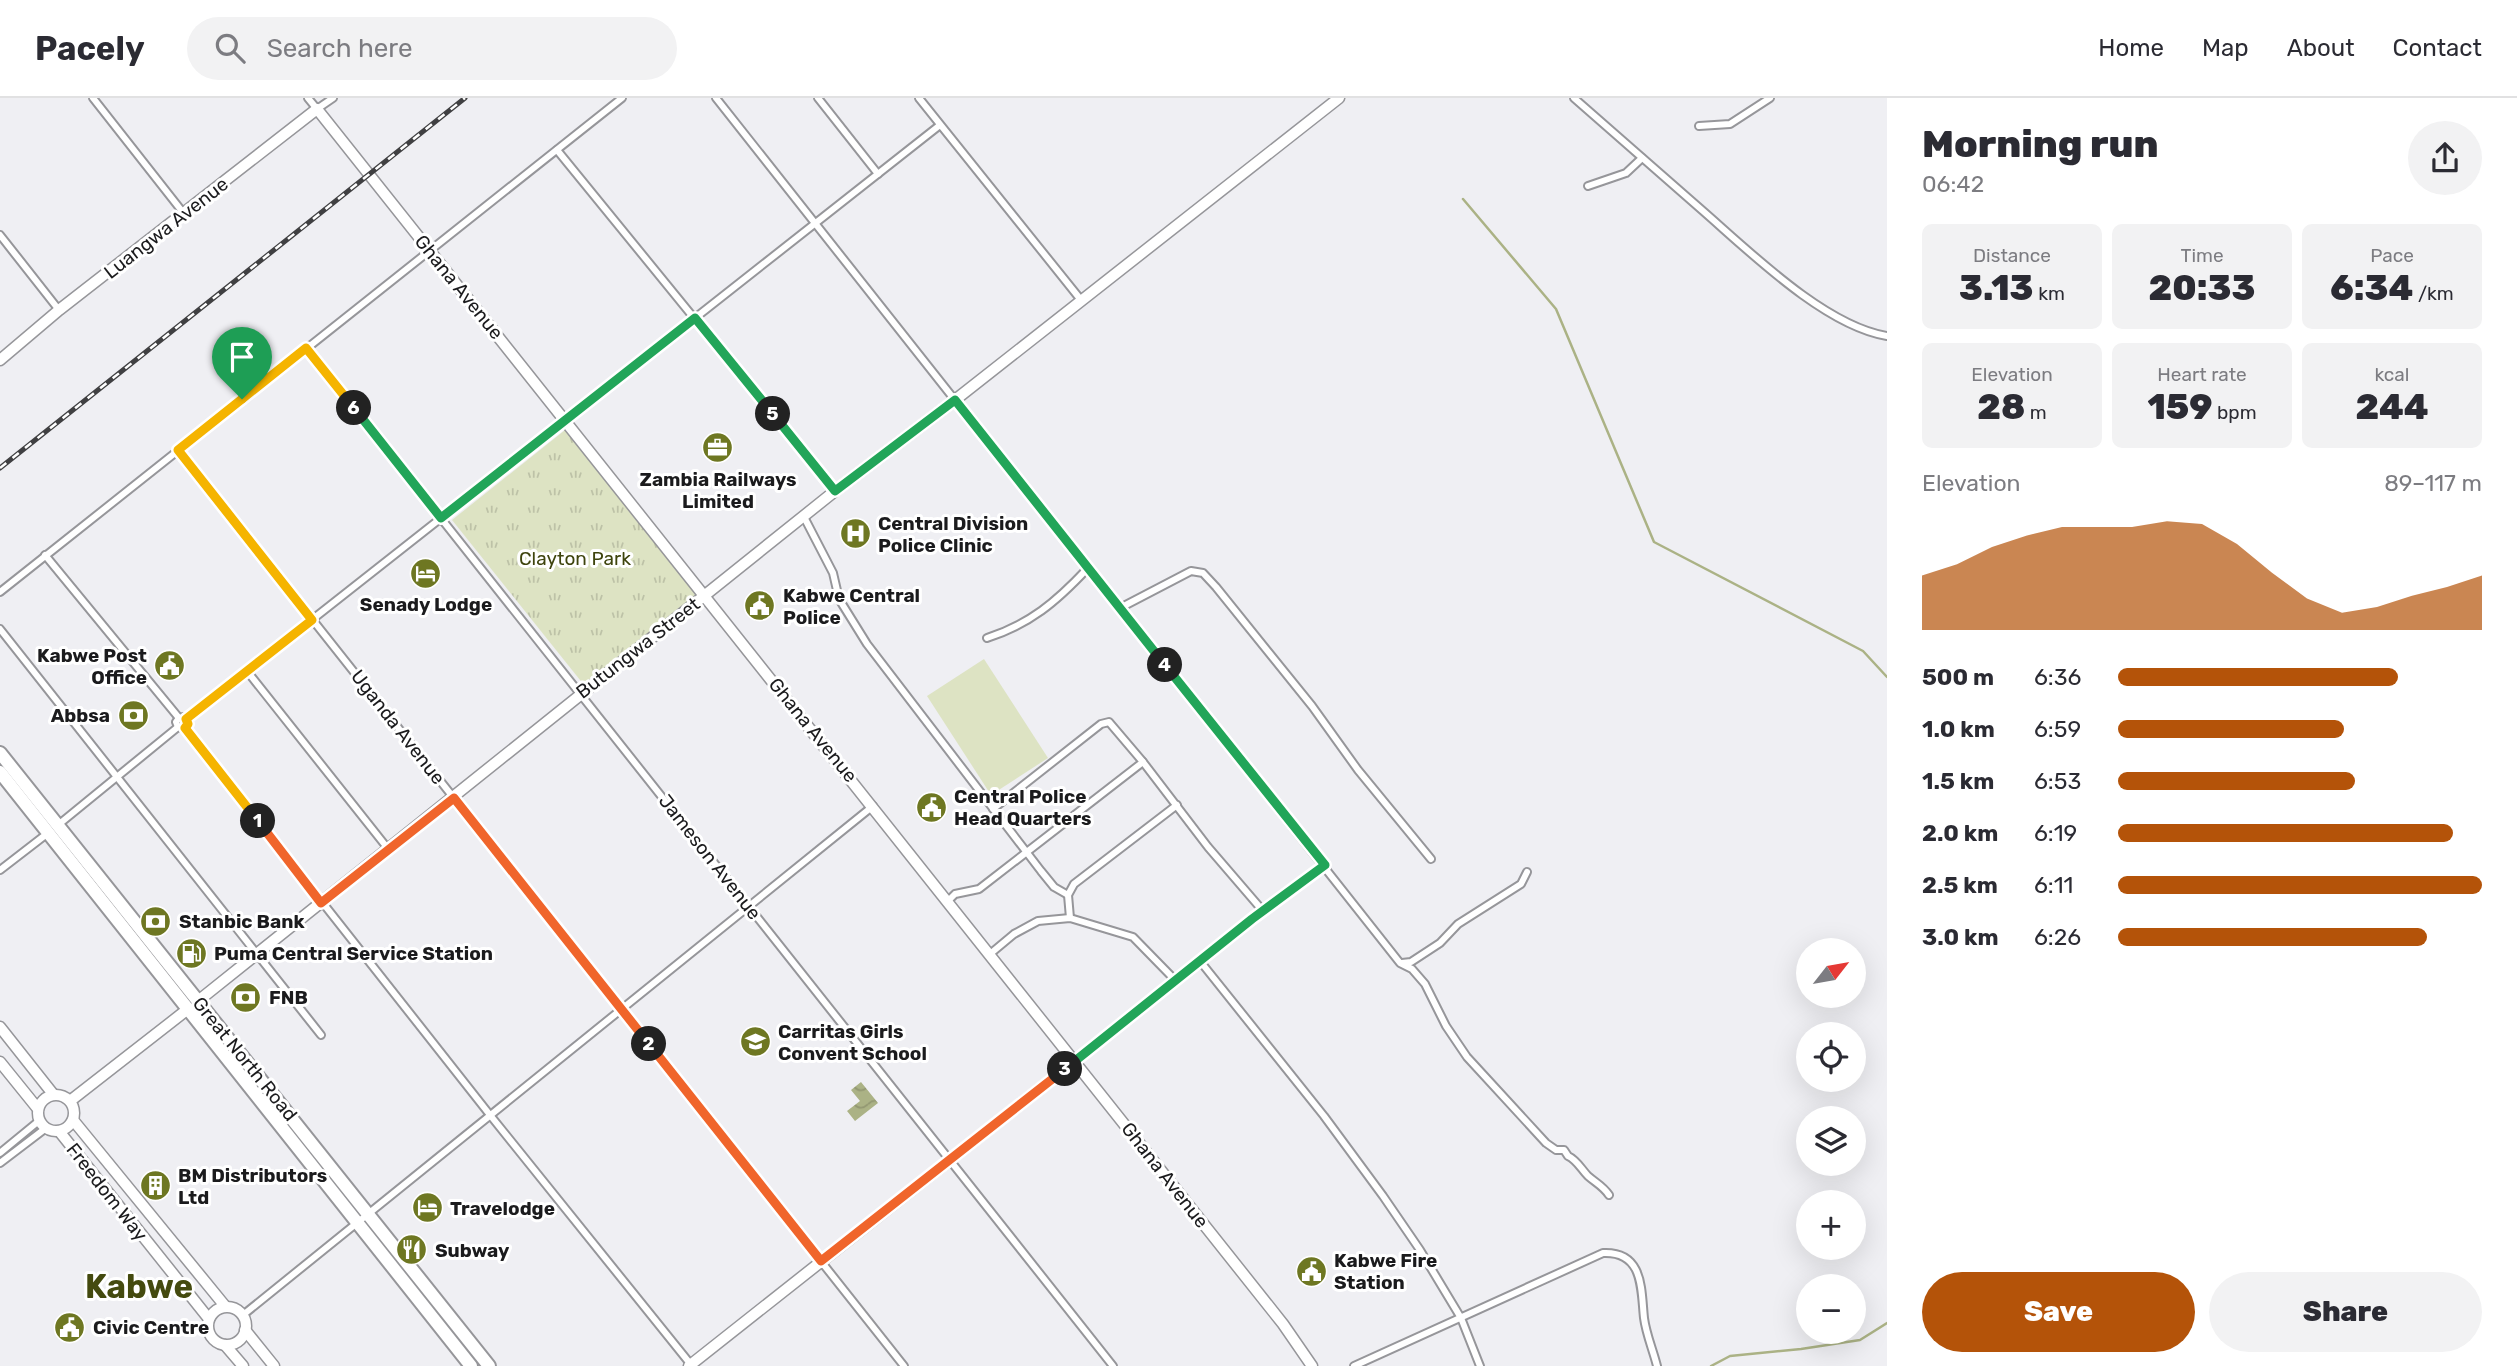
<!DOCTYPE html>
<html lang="en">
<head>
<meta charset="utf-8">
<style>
  :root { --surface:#fff; --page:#f2f2f3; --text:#2b2b33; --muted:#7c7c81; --line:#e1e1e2; --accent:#b45309 }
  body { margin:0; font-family:Rubik,sans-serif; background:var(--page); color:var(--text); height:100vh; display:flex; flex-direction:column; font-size:26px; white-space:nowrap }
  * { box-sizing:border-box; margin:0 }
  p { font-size:23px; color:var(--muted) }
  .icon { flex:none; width:38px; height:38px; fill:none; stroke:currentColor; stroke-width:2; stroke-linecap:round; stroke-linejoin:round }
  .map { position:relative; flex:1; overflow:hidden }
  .details { display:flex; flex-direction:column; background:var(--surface); width:630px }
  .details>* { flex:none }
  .needle { width:46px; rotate:59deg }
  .buttons { position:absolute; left:1796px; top:840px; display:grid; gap:14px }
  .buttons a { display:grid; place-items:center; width:70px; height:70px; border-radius:50%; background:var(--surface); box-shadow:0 7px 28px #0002; font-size:35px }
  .pin { position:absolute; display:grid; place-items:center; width:60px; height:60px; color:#fff; margin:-72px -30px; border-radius:50% 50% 50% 0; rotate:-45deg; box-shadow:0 0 7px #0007 }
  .pin .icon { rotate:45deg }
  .km { position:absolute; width:35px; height:35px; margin:-18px; border-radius:50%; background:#222; color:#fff; font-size:19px; line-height:35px; text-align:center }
  .round { display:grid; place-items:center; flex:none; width:74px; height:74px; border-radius:37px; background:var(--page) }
  .headline { display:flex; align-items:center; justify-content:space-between; height:119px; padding:0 35px }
  h1 { font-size:38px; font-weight:800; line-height:52px }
  .stats { display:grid; grid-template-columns:repeat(3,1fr); gap:10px; height:119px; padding:7px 35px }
  .stats div { display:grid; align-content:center; border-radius:10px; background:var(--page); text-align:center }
  .stats b { font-size:35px; font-weight:800 }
  .stats small { font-size:19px; font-weight:400 }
  .stats p { font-size:19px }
  .chart { height:196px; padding:14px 35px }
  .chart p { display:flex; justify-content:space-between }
  .chart svg { width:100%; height:126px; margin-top:7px; fill:var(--accent); opacity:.7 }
  .primary-button { display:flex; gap:14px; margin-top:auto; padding:14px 35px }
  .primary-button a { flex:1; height:80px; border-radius:42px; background:var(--accent); color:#fff; font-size:28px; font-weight:800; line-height:80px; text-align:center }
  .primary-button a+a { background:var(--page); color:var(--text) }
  ul { padding:0 35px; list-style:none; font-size:23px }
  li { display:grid; grid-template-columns:112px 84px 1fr; align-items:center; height:52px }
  li i { height:18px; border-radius:9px; background:var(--accent) }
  header { display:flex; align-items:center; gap:42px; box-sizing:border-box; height:98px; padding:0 35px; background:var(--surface); border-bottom:2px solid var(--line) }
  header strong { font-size:33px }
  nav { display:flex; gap:38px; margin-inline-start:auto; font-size:24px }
  .search { width:490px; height:63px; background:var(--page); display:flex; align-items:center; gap:18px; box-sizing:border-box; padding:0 24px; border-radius:38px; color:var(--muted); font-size:26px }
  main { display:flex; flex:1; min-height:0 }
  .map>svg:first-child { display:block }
</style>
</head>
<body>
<header>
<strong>Pacely</strong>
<div class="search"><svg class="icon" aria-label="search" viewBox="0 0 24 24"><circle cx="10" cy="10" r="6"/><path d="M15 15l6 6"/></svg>Search here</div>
<nav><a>Home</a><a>Map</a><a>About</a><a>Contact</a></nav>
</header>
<main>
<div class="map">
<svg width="1887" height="1268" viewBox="0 0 1887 1268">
  <defs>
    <pattern id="park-tufts" width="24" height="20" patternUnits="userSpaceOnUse" patternTransform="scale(1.75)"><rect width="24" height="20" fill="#dde3c3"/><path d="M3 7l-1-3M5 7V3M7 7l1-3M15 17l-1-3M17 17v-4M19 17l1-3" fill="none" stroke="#bdc2a7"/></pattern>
    <pattern id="water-waves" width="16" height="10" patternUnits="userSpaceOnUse" patternTransform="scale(1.75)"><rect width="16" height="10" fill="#abb285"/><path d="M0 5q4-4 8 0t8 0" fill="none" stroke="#939872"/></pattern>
  </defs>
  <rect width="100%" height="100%" fill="#efeff3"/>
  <!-- park -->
  <path fill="url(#park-tufts)" d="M 565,332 L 697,497 L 584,587 L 452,422 Z"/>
  <!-- pitch -->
  <path fill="#dde3c3" d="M 984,561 L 1048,660 L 991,697 L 927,598 Z"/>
  <!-- water -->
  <path fill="url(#water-waves)" d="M 861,984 L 878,1005 L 855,1023 L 847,1013 L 860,1003 L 851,992 Z"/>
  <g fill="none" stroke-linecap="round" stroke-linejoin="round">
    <!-- stream -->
    <g stroke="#abb285" stroke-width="2.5">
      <path d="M 1463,101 L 1556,211 L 1654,444 L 1863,553 L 1887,579"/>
      <path d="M 1711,1268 L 1730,1258 L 1801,1251 L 1860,1242 L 1887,1225"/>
    </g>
    <defs>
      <g id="street">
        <path d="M 93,0 L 185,117"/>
        <path d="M 308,0 L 317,11 L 333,0"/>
        <path d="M 716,0 L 1400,865 L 1412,871 L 1425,886 L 1446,928 L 1467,959 L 1546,1045 L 1556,1052 L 1564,1052 L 1568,1058 C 1577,1062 1581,1071 1588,1078 C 1596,1085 1603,1088 1609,1097"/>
        <path d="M 818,0 L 878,76"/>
        <path d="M 919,0 L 1081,202"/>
        <path d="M 1574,0 C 1617,38 1660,75 1703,113 C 1750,154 1825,228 1887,238"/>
        <path d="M 1699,28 L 1730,26 L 1770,0"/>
        <path d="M 557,52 L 835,393"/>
        <path d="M 1588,88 L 1626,75 L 1642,60"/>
        <path d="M 0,137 L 59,212"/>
        <path d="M 306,250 L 1113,1268"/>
        <path d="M 178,352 L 904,1268"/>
        <path d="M 804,419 L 833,475 L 839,501 L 867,546 L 1041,773 L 1054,789 L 1068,797"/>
        <path d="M 45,457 L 179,620"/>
        <path d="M 0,494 L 622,0"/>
        <path d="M 1120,510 L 1191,473 L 1203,475 L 1216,489 L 1312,608 L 1358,672 L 1431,761"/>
        <path d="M 0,531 L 321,937"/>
        <path d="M 987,540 C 1030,526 1056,504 1087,471"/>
        <path d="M 247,573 L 389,752"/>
        <path d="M 186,621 L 940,27"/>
        <path d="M 185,630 L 188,623 L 184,619 L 179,620 L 176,624 L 178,629 L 185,630 L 490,1017 L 692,1268"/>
        <path d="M 993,711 L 1101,626 L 1109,624 L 1143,664 L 1208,749 L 1263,813"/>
        <path d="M 58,727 L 178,629"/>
        <path d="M 0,772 L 48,735"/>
        <path d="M 948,803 L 955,796 L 979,791 L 1143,664"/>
        <path d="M 1070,820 L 1068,797 L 1074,786 L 1177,707"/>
        <path d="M 990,856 L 1014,836 L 1038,823 L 1070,820 L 1133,839 L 1175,882"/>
        <path d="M 1200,863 L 1324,1018 L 1383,1098 L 1420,1152 L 1461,1220 L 1480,1268"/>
        <path d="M 1402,865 L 1411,864 L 1440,845 L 1458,826 L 1521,786 L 1527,774"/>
        <path d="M 1075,963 L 1252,821 L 1325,767"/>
        <path d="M 0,1055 L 40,1022"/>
        <path d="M 0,1065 L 46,1030"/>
        <path d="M 243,1217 L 873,708"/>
        <path d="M 1354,1268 L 1603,1155 C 1644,1153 1641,1192 1644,1220 C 1646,1236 1653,1252 1657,1268"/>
      </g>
      <g id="secondary">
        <path d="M 0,262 L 59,212 L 317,11 L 1283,1226 L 1312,1268"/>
        <path d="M 198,903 L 835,393 L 955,302 L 1339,0"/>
        <path d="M 0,929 L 53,996"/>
        <path d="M 0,964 L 38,1011"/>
        <circle cx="56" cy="1015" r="18"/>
        <path d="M 70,1003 L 188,911"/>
        <path d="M 73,1022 L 225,1208"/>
        <path d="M 59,1033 L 209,1221"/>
        <circle cx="227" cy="1228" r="19"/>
        <path d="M 245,1232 L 274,1268"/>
        <path d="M 225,1247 L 243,1268"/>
        <path d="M 689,1268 L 1075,963"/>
      </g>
      <g id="highway">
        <path d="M 0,655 L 489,1268"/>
        <path d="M 0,674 L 471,1268"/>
      </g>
    </defs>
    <!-- street casing -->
    <use href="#street" stroke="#96969a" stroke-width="10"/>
    <!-- secondary casing -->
    <use href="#secondary" stroke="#96969a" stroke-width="13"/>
    <!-- highway casing -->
    <use href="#highway" stroke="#96969a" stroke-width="16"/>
    <!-- street -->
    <use href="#street" stroke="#fff" stroke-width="6"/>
    <!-- secondary -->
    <use href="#secondary" stroke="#fff" stroke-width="10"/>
    <!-- highway -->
    <use href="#highway" stroke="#fff" stroke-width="12"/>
    <defs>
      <path id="rail" d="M 0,370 L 465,0"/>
    </defs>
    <!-- rail casing -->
    <use href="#rail" stroke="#404042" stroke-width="5"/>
    <!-- rail -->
    <use href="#rail" stroke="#fff" stroke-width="2.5" stroke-dasharray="8" stroke-linecap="butt"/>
  </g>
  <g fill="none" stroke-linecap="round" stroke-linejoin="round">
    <defs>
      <path id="split-1" d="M 242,301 L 178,352 L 312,522 L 186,621 L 188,626 L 185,630 L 258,723"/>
      <path id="split-2" d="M 258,723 L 321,805 L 454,700 L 649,946"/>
      <path id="split-3" d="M 649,946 L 821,1163 L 1065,971"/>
      <path id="split-4" d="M 1065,971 L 1252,821 L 1325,767 L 1165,567"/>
      <path id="split-5" d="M 773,316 L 835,393 L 955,302 L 1165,567"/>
      <path id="split-6" d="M 354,310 L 441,420 L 695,220 L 773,316"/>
      <path id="split-7" d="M 242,301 L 306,250 L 354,310"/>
    </defs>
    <!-- split-1 casing -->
    <use href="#split-1" stroke="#fff" stroke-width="14"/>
    <!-- split-2 casing -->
    <use href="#split-2" stroke="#fff" stroke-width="14"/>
    <!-- split-3 casing -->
    <use href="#split-3" stroke="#fff" stroke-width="14"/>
    <!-- split-4 casing -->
    <use href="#split-4" stroke="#fff" stroke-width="14"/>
    <!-- split-5 casing -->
    <use href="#split-5" stroke="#fff" stroke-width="14"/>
    <!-- split-6 casing -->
    <use href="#split-6" stroke="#fff" stroke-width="14"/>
    <!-- split-7 casing -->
    <use href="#split-7" stroke="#fff" stroke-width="14"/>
    <!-- split-1 -->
    <use href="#split-1" stroke="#f5b400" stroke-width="9"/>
    <!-- split-2 -->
    <use href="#split-2" stroke="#f0652b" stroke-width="9"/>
    <!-- split-3 -->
    <use href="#split-3" stroke="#f0652b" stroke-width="9"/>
    <!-- split-4 -->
    <use href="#split-4" stroke="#22a559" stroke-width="9"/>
    <!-- split-5 -->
    <use href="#split-5" stroke="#22a559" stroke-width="9"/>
    <!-- split-6 -->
    <use href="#split-6" stroke="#22a559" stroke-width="9"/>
    <!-- split-7 -->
    <use href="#split-7" stroke="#f5b400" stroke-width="9"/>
  </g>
  <!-- icons -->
  <defs>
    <symbol id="office-disc" viewBox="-11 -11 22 22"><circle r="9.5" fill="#6e7722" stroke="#fff"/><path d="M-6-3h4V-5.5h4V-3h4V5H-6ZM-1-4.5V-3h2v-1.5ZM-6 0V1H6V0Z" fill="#fff"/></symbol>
    <symbol id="hospital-disc" viewBox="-11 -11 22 22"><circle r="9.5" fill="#6e7722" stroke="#fff"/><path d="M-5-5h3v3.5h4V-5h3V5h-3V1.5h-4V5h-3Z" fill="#fff"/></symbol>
    <symbol id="hotel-disc" viewBox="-11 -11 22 22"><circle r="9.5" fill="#6e7722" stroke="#fff"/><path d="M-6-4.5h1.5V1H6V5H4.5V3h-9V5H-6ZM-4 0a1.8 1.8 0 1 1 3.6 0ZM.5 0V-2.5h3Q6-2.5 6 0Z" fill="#fff"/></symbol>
    <symbol id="civic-disc" viewBox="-11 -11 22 22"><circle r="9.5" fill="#6e7722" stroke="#fff"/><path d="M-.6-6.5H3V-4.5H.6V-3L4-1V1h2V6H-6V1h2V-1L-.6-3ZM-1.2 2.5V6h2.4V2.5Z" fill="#fff"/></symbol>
    <symbol id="bank-disc" viewBox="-11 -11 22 22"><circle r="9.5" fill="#6e7722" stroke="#fff"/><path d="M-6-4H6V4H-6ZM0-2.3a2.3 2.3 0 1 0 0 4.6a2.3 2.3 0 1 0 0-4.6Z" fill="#fff"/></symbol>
    <symbol id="fuel-disc" viewBox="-11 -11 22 22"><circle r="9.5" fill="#6e7722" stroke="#fff"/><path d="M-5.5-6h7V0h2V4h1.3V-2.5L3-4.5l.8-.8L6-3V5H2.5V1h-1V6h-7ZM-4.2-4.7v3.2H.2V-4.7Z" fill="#fff"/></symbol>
    <symbol id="school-disc" viewBox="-11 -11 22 22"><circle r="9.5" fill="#6e7722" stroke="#fff"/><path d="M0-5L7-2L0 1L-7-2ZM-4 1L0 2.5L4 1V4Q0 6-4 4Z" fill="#fff"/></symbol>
    <symbol id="building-disc" viewBox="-11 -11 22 22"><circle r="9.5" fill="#6e7722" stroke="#fff"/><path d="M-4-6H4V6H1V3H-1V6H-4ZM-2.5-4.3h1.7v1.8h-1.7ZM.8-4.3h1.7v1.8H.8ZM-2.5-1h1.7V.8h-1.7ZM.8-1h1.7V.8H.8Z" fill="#fff"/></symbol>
    <symbol id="restaurant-disc" viewBox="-11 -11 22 22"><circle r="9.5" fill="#6e7722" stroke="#fff"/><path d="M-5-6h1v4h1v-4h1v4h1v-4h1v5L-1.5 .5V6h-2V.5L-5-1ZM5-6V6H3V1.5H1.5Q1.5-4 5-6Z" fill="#fff"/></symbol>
  </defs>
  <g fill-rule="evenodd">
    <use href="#office-disc" x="700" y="332" width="35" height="35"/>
    <use href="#hospital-disc" x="838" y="418" width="35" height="35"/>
    <use href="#hotel-disc" x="408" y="458" width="35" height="35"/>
    <use href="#civic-disc" x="742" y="490" width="35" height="35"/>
    <use href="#civic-disc" x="152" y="550" width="35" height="35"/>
    <use href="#bank-disc" x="116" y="600" width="35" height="35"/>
    <use href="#civic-disc" x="914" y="692" width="35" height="35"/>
    <use href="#bank-disc" x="138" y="806" width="35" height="35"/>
    <use href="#fuel-disc" x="174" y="838" width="35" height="35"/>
    <use href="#bank-disc" x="228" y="882" width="35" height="35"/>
    <use href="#school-disc" x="738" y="926" width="35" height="35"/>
    <use href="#building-disc" x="138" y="1070" width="35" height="35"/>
    <use href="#hotel-disc" x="410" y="1092" width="35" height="35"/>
    <use href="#restaurant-disc" x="394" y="1134" width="35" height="35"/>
    <use href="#civic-disc" x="1294" y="1156" width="35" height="35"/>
    <use href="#civic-disc" x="52" y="1212" width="35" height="35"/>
  </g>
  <g text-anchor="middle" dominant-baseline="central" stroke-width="6" stroke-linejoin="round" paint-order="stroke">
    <!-- street labels -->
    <g font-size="19" fill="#1b1b1d" stroke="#fff">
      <text transform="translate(166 130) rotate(-38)">Luangwa Avenue</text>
      <text transform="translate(459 189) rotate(51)">Ghana Avenue</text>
      <text transform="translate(638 550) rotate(-38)">Butungwa Street</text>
      <text transform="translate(398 629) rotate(52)">Uganda Avenue</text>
      <text transform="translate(813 632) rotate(51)">Ghana Avenue</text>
      <text transform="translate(710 759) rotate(52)">Jameson Avenue</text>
      <text transform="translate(245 961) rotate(51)">Great North Road</text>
      <text transform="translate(1165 1077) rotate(52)">Ghana Avenue</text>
      <text transform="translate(107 1094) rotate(52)">Freedom Way</text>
    </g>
    <!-- poi labels -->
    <g font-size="19" font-weight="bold" fill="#1b1b1d" stroke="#fff" text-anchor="start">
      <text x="718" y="381" text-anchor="middle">Zambia Railways<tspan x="718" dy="22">Limited</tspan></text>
      <text x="878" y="425">Central Division<tspan x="878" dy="22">Police Clinic</tspan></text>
      <text x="783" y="497">Kabwe Central<tspan x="783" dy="22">Police</tspan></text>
      <text x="426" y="506" text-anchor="middle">Senady Lodge</text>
      <text x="147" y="557" text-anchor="end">Kabwe Post<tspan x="147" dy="22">Office</tspan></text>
      <text x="110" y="617" text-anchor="end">Abbsa</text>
      <text x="954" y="698">Central Police<tspan x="954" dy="22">Head Quarters</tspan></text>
      <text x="179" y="823">Stanbic Bank</text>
      <text x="214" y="855">Puma Central Service Station</text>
      <text x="269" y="899">FNB</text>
      <text x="778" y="933">Carritas Girls<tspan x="778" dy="22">Convent School</tspan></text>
      <text x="178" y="1077">BM Distributors<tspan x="178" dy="22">Ltd</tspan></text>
      <text x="450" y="1110">Travelodge</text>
      <text x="435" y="1152">Subway</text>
      <text x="1334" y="1162">Kabwe Fire<tspan x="1334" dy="22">Station</tspan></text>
      <text x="93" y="1229">Civic Centre</text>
    </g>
    <!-- park labels -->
    <g font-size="19" fill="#3e440d" stroke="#fff">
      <text x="575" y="460">Clayton Park</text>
    </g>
    <!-- town labels -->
    <g font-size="33" font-weight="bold" fill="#444a0f" stroke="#fff">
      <text x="139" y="1188">Kabwe</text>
    </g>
  </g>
</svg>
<div class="buttons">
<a><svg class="needle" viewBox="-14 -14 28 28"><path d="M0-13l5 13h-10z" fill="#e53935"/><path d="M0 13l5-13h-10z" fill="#7c7c81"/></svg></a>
<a><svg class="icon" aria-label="locate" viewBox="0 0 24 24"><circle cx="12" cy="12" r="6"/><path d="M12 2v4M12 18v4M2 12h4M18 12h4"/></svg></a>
<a><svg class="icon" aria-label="layers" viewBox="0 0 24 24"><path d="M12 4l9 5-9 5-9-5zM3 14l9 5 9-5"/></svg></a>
<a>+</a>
<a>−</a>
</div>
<div class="pin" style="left:242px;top:301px;background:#1e9e55"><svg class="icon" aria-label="arrive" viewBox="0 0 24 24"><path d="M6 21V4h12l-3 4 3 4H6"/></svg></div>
<b class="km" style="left:258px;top:723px">1</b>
<b class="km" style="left:649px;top:946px">2</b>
<b class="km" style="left:1065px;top:971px">3</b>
<b class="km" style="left:1165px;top:567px">4</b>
<b class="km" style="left:773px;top:316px">5</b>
<b class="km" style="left:354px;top:310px">6</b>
</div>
<section class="details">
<div class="headline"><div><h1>Morning run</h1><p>06:42</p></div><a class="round"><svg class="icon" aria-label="share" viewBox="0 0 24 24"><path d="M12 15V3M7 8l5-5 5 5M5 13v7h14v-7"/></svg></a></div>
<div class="stats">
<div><p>Distance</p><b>3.13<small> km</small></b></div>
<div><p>Time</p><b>20:33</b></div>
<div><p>Pace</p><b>6:34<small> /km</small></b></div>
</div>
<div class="stats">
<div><p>Elevation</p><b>28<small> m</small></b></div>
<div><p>Heart rate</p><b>159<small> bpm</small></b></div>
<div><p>kcal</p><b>244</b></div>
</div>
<div class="chart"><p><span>Elevation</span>89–117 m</p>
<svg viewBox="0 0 160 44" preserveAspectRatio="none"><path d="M0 44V25L10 21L20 15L30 11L40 8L50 8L60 8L70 6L80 7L90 14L100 24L110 33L120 38L130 36L140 32L150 29L160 25V44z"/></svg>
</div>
<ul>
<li><b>500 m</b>6:36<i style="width:77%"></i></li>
<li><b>1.0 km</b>6:59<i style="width:62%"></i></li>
<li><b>1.5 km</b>6:53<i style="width:65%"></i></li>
<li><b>2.0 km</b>6:19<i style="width:92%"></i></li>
<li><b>2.5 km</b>6:11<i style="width:100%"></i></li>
<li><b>3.0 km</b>6:26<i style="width:85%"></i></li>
</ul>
<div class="primary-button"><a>Save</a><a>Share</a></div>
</section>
</main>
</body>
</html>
